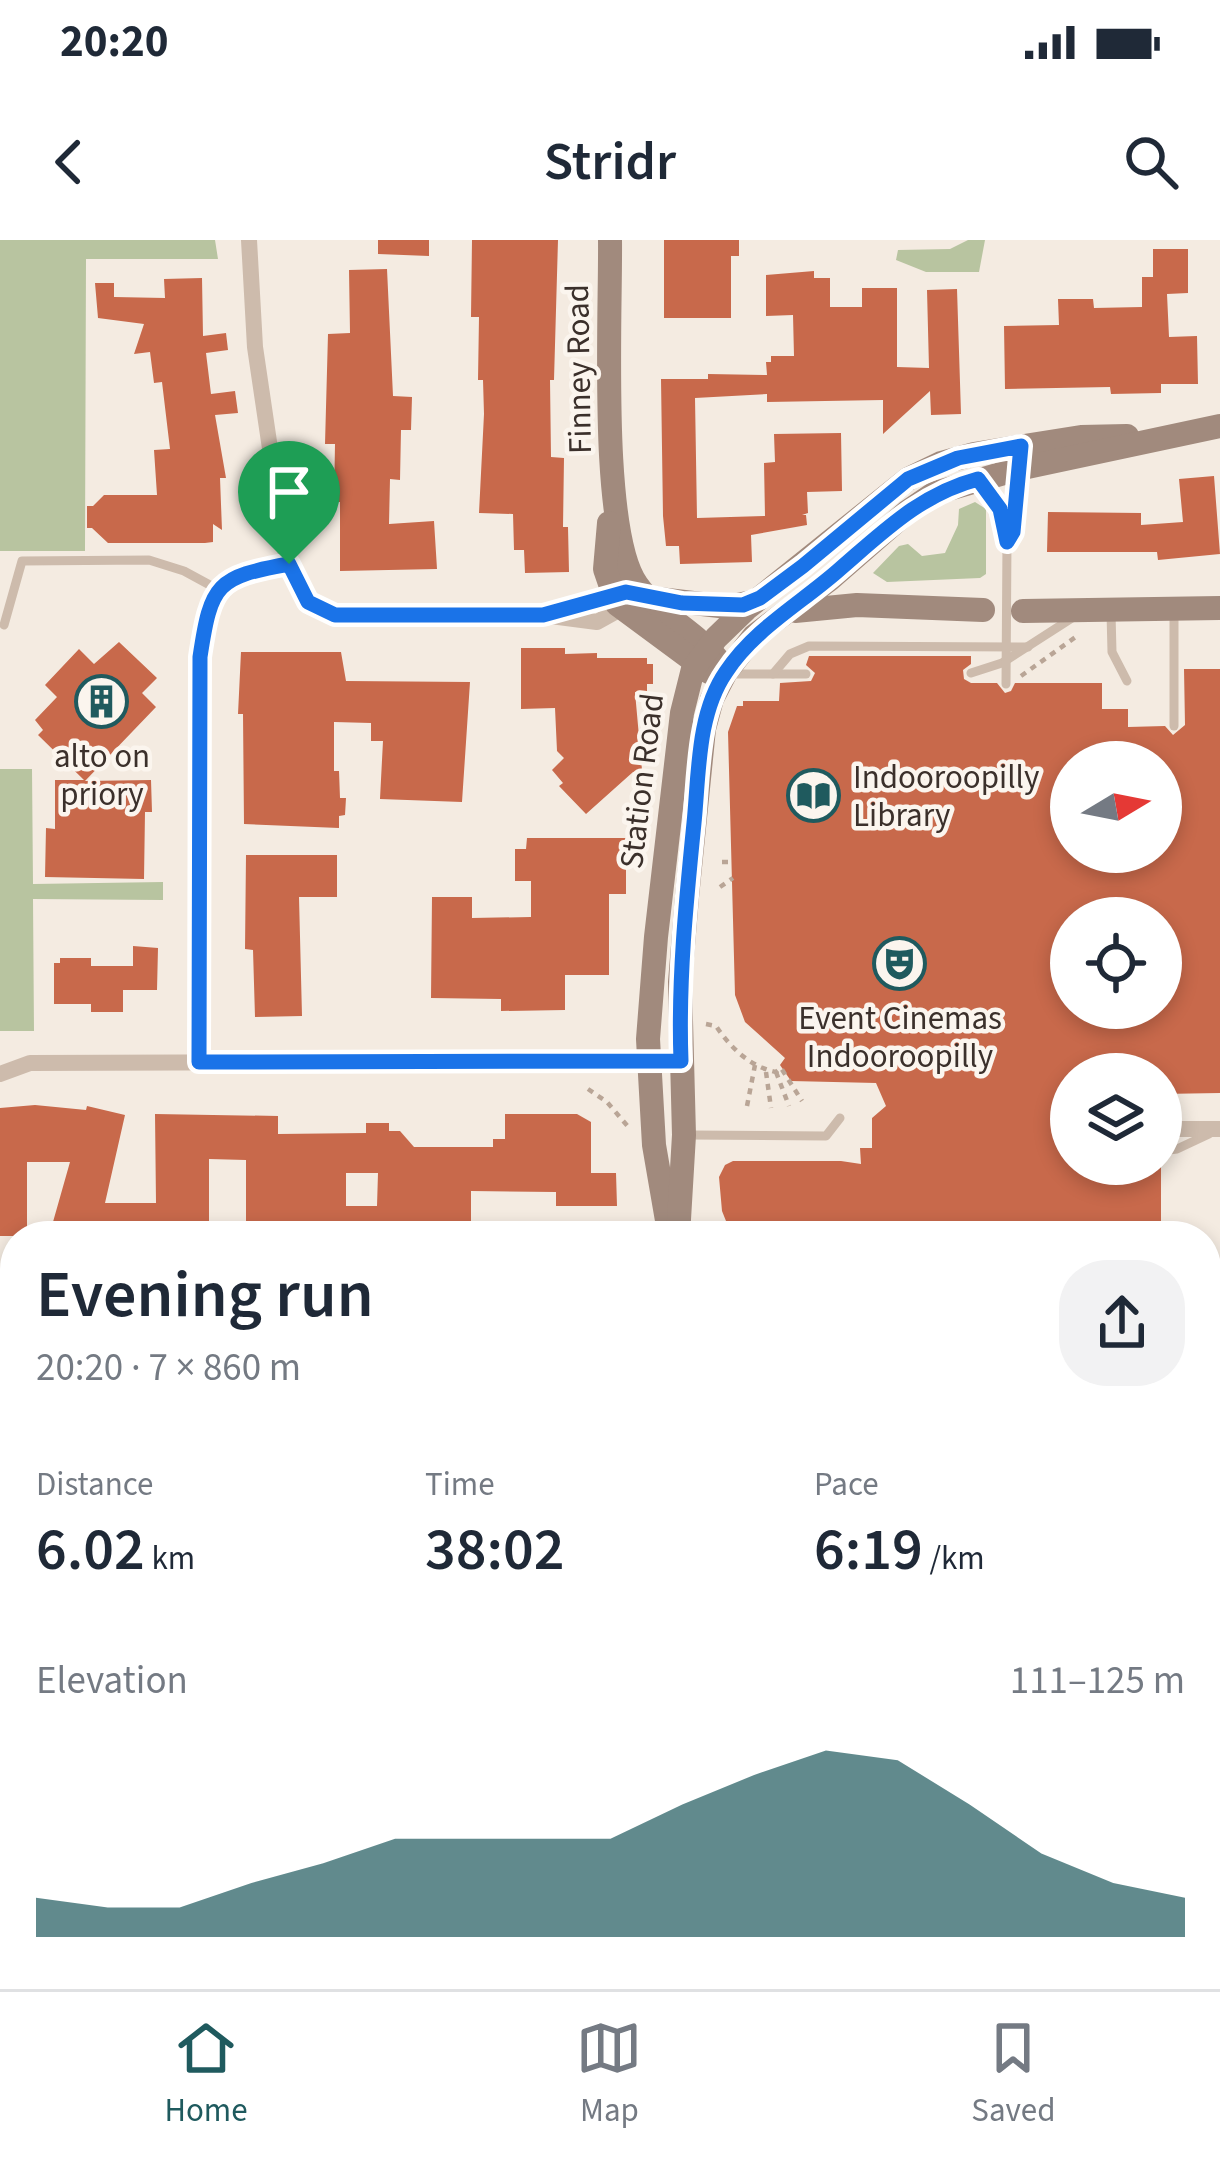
<!DOCTYPE html>
<html lang="en">
<head>
<meta charset="utf-8">
<style>
  :root { --surface:#fff; --page:#f2f2f3; --text:#1f2937; --muted:#747a83; --line:#e0e1e3; --accent:#1f5a5e }
  body { margin:0; font-family:"Source Sans 3",sans-serif; background:var(--page); color:var(--text); height:100vh; display:flex; flex-direction:column; font-size:45px; white-space:nowrap }
  * { box-sizing:border-box; margin:0 }
  p { font-size:39px; color:var(--muted) }
  .icon { flex:none; width:66px; height:66px; fill:none; stroke:currentColor; stroke-width:2; stroke-linecap:round; stroke-linejoin:round }
  .map { position:relative; flex:1; overflow:hidden }
  .drawer { position:absolute; left:0px; top:981px; width:1221px; height:768px; display:flex; flex-direction:column; background:var(--surface); border-radius:48px 48px 0 0; box-shadow:0 6px 18px #0003 }
  .drawer>* { flex:none }
  .needle { width:78px; rotate:80deg }
  .buttons { position:absolute; left:1050px; top:501px; display:grid; gap:24px }
  .buttons a { display:grid; place-items:center; width:132px; height:132px; border-radius:50%; background:var(--surface); box-shadow:0 6px 18px #0003; font-size:60px }
  .pin { position:absolute; display:grid; place-items:center; width:102px; height:102px; color:#fff; margin:-123px -51px; border-radius:50% 50% 50% 0; rotate:-45deg; box-shadow:0 0 12px #0007 }
  .pin .icon { rotate:45deg }
  .round { display:grid; place-items:center; flex:none; width:126px; height:126px; border-radius:48px; background:var(--page) }
  .headline { display:flex; align-items:center; justify-content:space-between; height:204px; padding:0 36px }
  h1 { font-size:66px; font-weight:600; line-height:90px }
  .stats { display:grid; grid-template-columns:repeat(3,1fr); gap:18px; height:204px; padding:12px 36px }
  .stats div { display:grid; align-content:center }
  .stats b { font-size:60px; font-weight:600 }
  .stats small { font-size:33px; font-weight:400 }
  .stats p { font-size:33px }
  .chart { height:336px; padding:24px 36px }
  .chart p { display:flex; justify-content:space-between }
  .chart svg { width:100%; height:216px; margin-top:12px; fill:var(--accent); opacity:.7 }
  .status { display:flex; justify-content:space-between; align-items:center; height:84px; padding:0 60px; background:var(--surface); direction:ltr }
  .status svg { height:33px; fill:currentColor }
  header { display:flex; justify-content:space-between; align-items:center; height:156px; padding:0 36px; background:var(--surface); font-size:54px; font-weight:600 }
  .menu { display:flex; justify-content:space-around; align-items:center; height:168px; border-top:3px solid var(--line); background:var(--surface); font-size:33px; color:var(--muted) }
  .menu a { display:grid; justify-items:center; gap:6px }
  .menu .selected { color:var(--accent) }
  .map>svg:first-child { display:block }
</style>
</head>
<body>
<div class="status"><b>20:20</b><svg viewBox="0 0 49 12"><path d="M0 12V9h3v3zM5 12V6h3v6zM10 12V3h3v9zM15 12V0h3v12zM26 1h20v11H26zM47 4h2v5h-2z"/></svg></div>
<header><svg class="icon" aria-label="back" viewBox="0 0 24 24"><path d="M15 5l-7 7 7 7"/></svg>Stridr<svg class="icon" aria-label="search" viewBox="0 0 24 24"><circle cx="10" cy="10" r="6"/><path d="M15 15l6 6"/></svg></header>
<div class="map">
<svg width="1220" height="1749" viewBox="0 0 1220 1749">
  <rect width="100%" height="100%" fill="#f4ebe1"/>
  <!-- green -->
  <g fill="#b8c4a0">
    <path d="M 0,0 L 215,0 L 218,19 L 86,19 L 85,311 L 0,311 Z"/>
    <path d="M 968,0 L 985,0 L 979,32 L 926,32 L 896,20 L 898,10 L 950,9 Z"/>
    <path d="M 975,262 L 986,269 L 986,334 L 980,338 L 887,342 L 873,333 L 899,306 L 908,304 L 922,316 L 945,313 L 958,285 L 959,269 Z"/>
    <path d="M 0,529 L 32,529 L 33,644 L 163,642 L 163,660 L 33,659 L 34,791 L 0,791 Z"/>
  </g>
  <!-- building -->
  <g fill="#c8694b" fill-rule="evenodd">
    <path d="M 378,0 L 429,0 L 429,16 L 378,14 Z"/>
    <path d="M 472,0 L 558,0 L 554,140 L 550,140 L 551,217 L 564,218 L 563,287 L 568,287 L 569,332 L 525,333 L 524,310 L 514,310 L 513,274 L 479,273 L 484,174 L 483,140 L 478,140 L 479,77 L 471,77 Z"/>
    <path d="M 664,0 L 739,0 L 739,16 L 731,16 L 731,78 L 664,78 Z"/>
    <path d="M 1153,9 L 1188,9 L 1188,53 L 1167,54 L 1169,97 L 1197,96 L 1198,144 L 1161,144 L 1161,153 L 1111,154 L 1110,147 L 1005,149 L 1004,86 L 1059,85 L 1058,59 L 1093,59 L 1094,68 L 1142,67 L 1142,37 L 1153,37 Z"/>
    <path d="M 387,29 L 393,156 L 412,157 L 411,190 L 401,190 L 400,240 L 390,239 L 389,284 L 434,281 L 437,329 L 340,331 L 340,262 L 334,262 L 335,204 L 325,204 L 328,94 L 350,93 L 349,30 Z"/>
    <path d="M 814,31 L 814,38 L 830,38 L 830,67 L 862,67 L 862,48 L 897,48 L 897,127 L 929,128 L 927,50 L 957,49 L 961,174 L 931,175 L 930,151 L 883,194 L 883,160 L 767,162 L 767,154 L 695,158 L 697,278 L 765,276 L 764,223 L 775,222 L 774,194 L 841,193 L 842,251 L 807,252 L 808,273 L 802,275 L 806,275 L 807,285 L 751,295 L 752,322 L 680,324 L 679,306 L 666,306 L 663,276 L 661,139 L 708,139 L 708,134 L 767,135 L 766,122 L 771,122 L 771,116 L 794,116 L 793,75 L 766,76 L 766,35 Z"/>
    <path d="M 202,38 L 203,96 L 226,93 L 228,110 L 206,113 L 211,154 L 235,151 L 238,173 L 215,175 L 226,238 L 220,238 L 222,290 L 213,284 L 213,302 L 205,303 L 108,303 L 92,288 L 87,288 L 87,266 L 93,266 L 104,255 L 157,255 L 154,210 L 170,209 L 162,142 L 154,143 L 150,112 L 134,114 L 144,84 L 98,78 L 95,43 L 114,43 L 114,57 L 165,58 L 164,39 Z"/>
    <path d="M 1214,236 L 1220,314 L 1158,320 L 1157,312 L 1047,312 L 1048,272 L 1141,273 L 1141,285 L 1183,282 L 1179,239 Z"/>
    <path d="M 119,402 L 157,438 L 142,453 L 156,467 L 85,541 L 151,540 L 152,572 L 145,572 L 144,639 L 45,637 L 46,588 L 55,589 L 55,540 L 84,540 L 38,495 L 43,490 L 35,480 L 57,457 L 45,445 L 79,409 L 94,424 Z"/>
    <path d="M 521,408 L 565,408 L 565,414 L 597,413 L 597,418 L 647,418 L 647,424 L 653,424 L 653,444 L 647,444 L 647,451 L 635,452 L 642,530 L 633,532 L 586,574 L 559,546 L 563,543 L 552,530 L 564,518 L 557,511 L 555,468 L 521,469 Z"/>
    <path d="M 241,412 L 341,412 L 346,441 L 470,442 L 462,562 L 380,559 L 383,501 L 371,501 L 371,483 L 334,482 L 334,531 L 339,531 L 340,558 L 346,558 L 345,575 L 339,576 L 339,588 L 244,584 L 243,474 L 238,474 Z"/>
    <path d="M 809,416 L 971,416 L 971,424 L 963,430 L 964,439 L 971,443 L 997,443 L 1005,453 L 1011,451 L 1015,443 L 1102,443 L 1102,469 L 1128,469 L 1128,487 L 1165,486 L 1173,495 L 1185,485 L 1184,429 L 1220,429 L 1220,853 L 1161,854 L 1161,834 L 1071,834 L 1071,924 L 1161,924 L 1161,996 L 734,996 L 734,981 L 726,981 L 722,971 L 719,937 L 725,925 L 733,921 L 841,921 L 861,924 L 860,908 L 872,908 L 872,878 L 886,866 L 876,843 L 791,841 L 780,825 L 785,818 L 745,782 L 735,755 L 728,492 L 737,466 L 743,466 L 743,461 L 779,461 L 780,443 L 811,441 L 815,433 L 806,425 ZM 1071,522 L 1161,522 L 1161,612 L 1071,612 ZM 1071,678 L 1161,678 L 1161,768 L 1071,768 Z"/>
    <path d="M 527,598 L 635,598 L 635,626 L 626,626 L 626,654 L 609,654 L 609,735 L 565,735 L 565,770 L 501,771 L 501,759 L 431,758 L 432,657 L 472,657 L 472,678 L 531,677 L 531,641 L 515,641 L 515,609 L 526,609 Z"/>
    <path d="M 246,615 L 337,615 L 337,657 L 299,657 L 302,776 L 255,777 L 253,710 L 245,709 Z"/>
    <path d="M 133,706 L 158,708 L 157,750 L 123,750 L 123,772 L 91,772 L 91,764 L 54,764 L 54,723 L 60,723 L 60,718 L 91,718 L 91,726 L 133,726 Z"/>
    <path d="M 35,865 L 86,870 L 87,866 L 125,875 L 105,963 L 156,963 L 155,874 L 278,876 L 278,894 L 366,893 L 366,883 L 389,883 L 389,891 L 400,891 L 414,907 L 493,907 L 493,899 L 505,899 L 505,874 L 577,874 L 591,882 L 591,933 L 616,933 L 617,966 L 556,966 L 556,952 L 471,951 L 471,996 L 246,996 L 246,920 L 209,919 L 209,996 L 49,996 L 70,922 L 27,922 L 27,996 L 0,996 L 0,868 ZM 346,933 L 378,933 L 377,966 L 346,966 Z"/>
  </g>
  <g fill="none" stroke-linecap="round" stroke-linejoin="round">
    <!-- path -->
    <g stroke="#b9a596" stroke-width="4.5" stroke-dasharray="6 6" stroke-linecap="butt">
      <path d="M 1021,436 L 1077,396"/>
      <path d="M 722,622 L 733,622"/>
      <path d="M 720,647 L 733,638"/>
      <path d="M 706,784 L 716,786 C 730,807 750,827 776,832 L 781,828 L 802,861"/>
      <path d="M 766,832 L 771,868"/>
      <path d="M 776,832 L 789,866"/>
      <path d="M 588,849 L 607,862 L 630,889"/>
      <path d="M 747,866 L 755,825"/>
      <path d="M 0,1641 L 15,1648"/>
      <path d="M 184,1734 L 214,1749"/>
      <path d="M 253,1734 L 280,1749"/>
      <path d="M 313,1734 L 346,1749"/>
      <path d="M 372,1734 L 405,1749"/>
      <path d="M 415,1734 L 449,1749"/>
      <path d="M 409,1749 L 415,1734"/>
    </g>
    <!-- lane -->
    <g stroke="#cdbbac" stroke-width="9">
      <path d="M 980,243 L 1000,269 L 1007,301"/>
      <path d="M 1007,301 L 1013,291 L 1018,230"/>
      <path d="M 1111,373 L 1112,412 L 1127,441"/>
      <path d="M 4,385 L 22,321 L 149,320 L 184,331 L 219,350"/>
      <path d="M 971,433 L 1002,423 L 1072,378"/>
      <path d="M 730,434 L 806,434"/>
      <path d="M 773,434 L 790,414 L 809,406 L 1028,407"/>
      <path d="M 1174,486 L 1174,374"/>
      <path d="M 689,895 L 826,896 L 840,878"/>
      <path d="M 1161,911 L 1177,909 L 1209,894"/>
    </g>
    <!-- street -->
    <g stroke="#cdbbac" stroke-width="16">
      <path d="M 249,0 L 255,107 L 285,310 L 307,362 L 335,375 L 543,375 L 597,382 L 624,367 L 625,331"/>
      <path d="M 549,373 L 623,353"/>
      <path d="M 199,822 L 198,458 C 199,425 201,358 231,337 C 247,327 271,327 289,324"/>
      <path d="M 0,834 L 30,823 L 648,821"/>
      <path d="M 1161,889 L 1220,889"/>
      <path d="M 1206,1236 L 1220,1236"/>
      <path d="M 0,1271 L 15,1271"/>
    </g>
    <!-- secondary -->
    <g stroke="#a18a7d" stroke-width="24">
      <path d="M 610,0 C 611,73 599,292 637,345 C 658,375 695,391 718,420"/>
      <path d="M 609,283 L 605,329 L 617,364 L 709,432"/>
      <path d="M 650,358 L 728,367 L 752,362"/>
      <path d="M 795,371 L 857,365 L 983,370"/>
      <path d="M 1023,371 L 1220,368"/>
      <path d="M 669,992 L 654,905 L 648,799 L 656,697 L 682,473 L 693,429 L 716,398 L 746,369 L 908,239 L 941,223 L 974,214 L 1081,197 L 1127,196"/>
      <path d="M 678,996 L 684,895 L 680,742 L 687,657 L 704,489 L 712,459 L 726,432 L 754,396 L 829,340 L 907,272 L 935,253 L 1018,229 L 1220,186"/>
    </g>
    <!-- primary -->
    <g stroke="#7d675c" stroke-width="27">
      <path d="M 0,1458 L 15,1467"/>
      <path d="M 0,1482 L 15,1491"/>
      <path d="M 1206,1642 L 1220,1638"/>
      <path d="M 519,1734 L 564,1749"/>
      <path d="M 757,1734 L 765,1749"/>
      <path d="M 634,1749 L 700,1734"/>
      <path d="M 796,1749 L 869,1734"/>
    </g>
    <!-- rail -->
    <g stroke="#3b302b" stroke-width="6" stroke-dasharray="3 9" stroke-linecap="butt">
      <path d="M 0,1536 L 15,1542"/>
      <path d="M 0,1561 L 15,1568"/>
      <path d="M 0,1594 L 15,1602"/>
      <path d="M 237,1734 L 263,1749"/>
      <path d="M 326,1734 L 358,1749"/>
      <path d="M 356,1734 L 388,1749"/>
      <path d="M 424,1734 L 458,1749"/>
    </g>
    <!-- lane-bridge -->
    <path stroke="#cdbbac" stroke-width="9" d="M 1006,444 L 1007,301"/>
  </g>
  <g fill="none" stroke-linecap="round" stroke-linejoin="round">
    <defs>
      <path id="route" d="M 1021,206 L 1013,292 L 1007,302 L 1000,269 L 978,239 C 921,254 884,291 841,328 C 802,363 755,388 726,432 C 697,474 699,534 694,583 C 686,662 678,741 681,821 L 199,822 L 200,417 C 211,343 217,337 289,324 L 308,362 L 335,375 L 543,375 L 626,352 L 682,363 L 743,365 L 760,358 L 803,326 L 908,239 L 958,218 Z"/>
    </defs>
    <!-- route casing -->
    <use href="#route" stroke="#fff" stroke-width="24"/>
    <!-- route -->
    <use href="#route" stroke="#1a73e8" stroke-width="15"/>
  </g>
  <!-- icons -->
  <defs>
    <symbol id="building-ring" viewBox="-11 -11 22 22"><circle r="9.5" fill="#fbf5ee" stroke="#1f5a5e" stroke-width="1.5"/><path d="M-4-6H4V6H1V3H-1V6H-4ZM-2.5-4.3h1.7v1.8h-1.7ZM.8-4.3h1.7v1.8H.8ZM-2.5-1h1.7V.8h-1.7ZM.8-1h1.7V.8H.8Z" fill="#1f5a5e"/></symbol>
    <symbol id="library-ring" viewBox="-11 -11 22 22"><circle r="9.5" fill="#fbf5ee" stroke="#1f5a5e" stroke-width="1.5"/><path d="M-6-4Q-3-5.5-.7-3.5V5Q-3 3-6 4ZM6-4Q3-5.5 .7-3.5V5Q3 3 6 4Z" fill="#1f5a5e"/></symbol>
    <symbol id="theatre-ring" viewBox="-11 -11 22 22"><circle r="9.5" fill="#fbf5ee" stroke="#1f5a5e" stroke-width="1.5"/><path d="M-5-5.5Q0-4 5-5.5V0Q5 5 0 6Q-5 5-5 0ZM-3.3-2.5H-1v1.5H-3.3ZM1-2.5H3.3v1.5H1ZM-2.8 1Q0 5.5 2.8 1Z" fill="#1f5a5e"/></symbol>
  </defs>
  <g fill-rule="evenodd">
    <use href="#building-ring" x="72" y="432" width="59" height="59"/>
    <use href="#library-ring" x="784" y="526" width="59" height="59"/>
    <use href="#theatre-ring" x="870" y="694" width="59" height="59"/>
  </g>
  <g text-anchor="middle" dominant-baseline="central" stroke-width="9" stroke-linejoin="round" paint-order="stroke">
    <!-- street labels -->
    <g font-size="33" fill="#3b302b" stroke="#fbf5ee">
      <text transform="translate(579 129) rotate(-91)">Finney Road</text>
      <text transform="translate(642 541) rotate(-83)">Station Road</text>
    </g>
    <!-- poi labels -->
    <g font-size="33" fill="#3b302b" stroke="#fbf5ee">
      <text x="102" y="516">alto on<tspan x="102" dy="38">priory</tspan></text>
      <text x="853" y="537" text-anchor="start">Indooroopilly<tspan x="853" dy="38">Library</tspan></text>
      <text x="900" y="778">Event Cinemas<tspan x="900" dy="38">Indooroopilly</tspan></text>
    </g>
  </g>
</svg>
<div class="buttons">
<a><svg class="needle" viewBox="-14 -14 28 28"><path d="M0-13l5 13h-10z" fill="#e53935"/><path d="M0 13l5-13h-10z" fill="#747a83"/></svg></a>
<a><svg class="icon" aria-label="locate" viewBox="0 0 24 24"><circle cx="12" cy="12" r="6"/><path d="M12 2v4M12 18v4M2 12h4M18 12h4"/></svg></a>
<a><svg class="icon" aria-label="layers" viewBox="0 0 24 24"><path d="M12 4l9 5-9 5-9-5zM3 14l9 5 9-5"/></svg></a>
</div>
<div class="pin" style="left:289px;top:324px;background:#1e9e55"><svg class="icon" aria-label="arrive" viewBox="0 0 24 24"><path d="M6 21V4h12l-3 4 3 4H6"/></svg></div>
<section class="drawer">
<div class="headline"><div><h1>Evening run</h1><p>20:20 · 7 × 860 m</p></div><a class="round"><svg class="icon" aria-label="share" viewBox="0 0 24 24"><path d="M12 15V3M7 8l5-5 5 5M5 13v7h14v-7"/></svg></a></div>
<div class="stats">
<div><p>Distance</p><b>6.02<small> km</small></b></div>
<div><p>Time</p><b>38:02</b></div>
<div><p>Pace</p><b>6:19<small> /km</small></b></div>
</div>
<div class="chart"><p><span>Elevation</span>111–125 m</p>
<svg viewBox="0 0 160 44" preserveAspectRatio="none"><path d="M0 44V36L10 38L20 38L30 33L40 29L50 24L60 24L70 24L80 24L90 17L100 11L110 6L120 8L130 17L140 27L150 33L160 36V44z"/></svg>
</div>
</section>
</div>
<nav class="menu">
<a class="selected"><svg class="icon" aria-label="home" viewBox="0 0 24 24"><path d="M3 11l9-7 9 7M6 9v11h12V9"/></svg>Home</a>
<a><svg class="icon" aria-label="map" viewBox="0 0 24 24"><path d="M3 6l6-2 6 2 6-2v14l-6 2-6-2-6 2zM9 4v14M15 6v14"/></svg>Map</a>
<a><svg class="icon" aria-label="saved" viewBox="0 0 24 24"><path d="M7 4h10v16l-5-4-5 4z"/></svg>Saved</a>
</nav>
</body>
</html>
